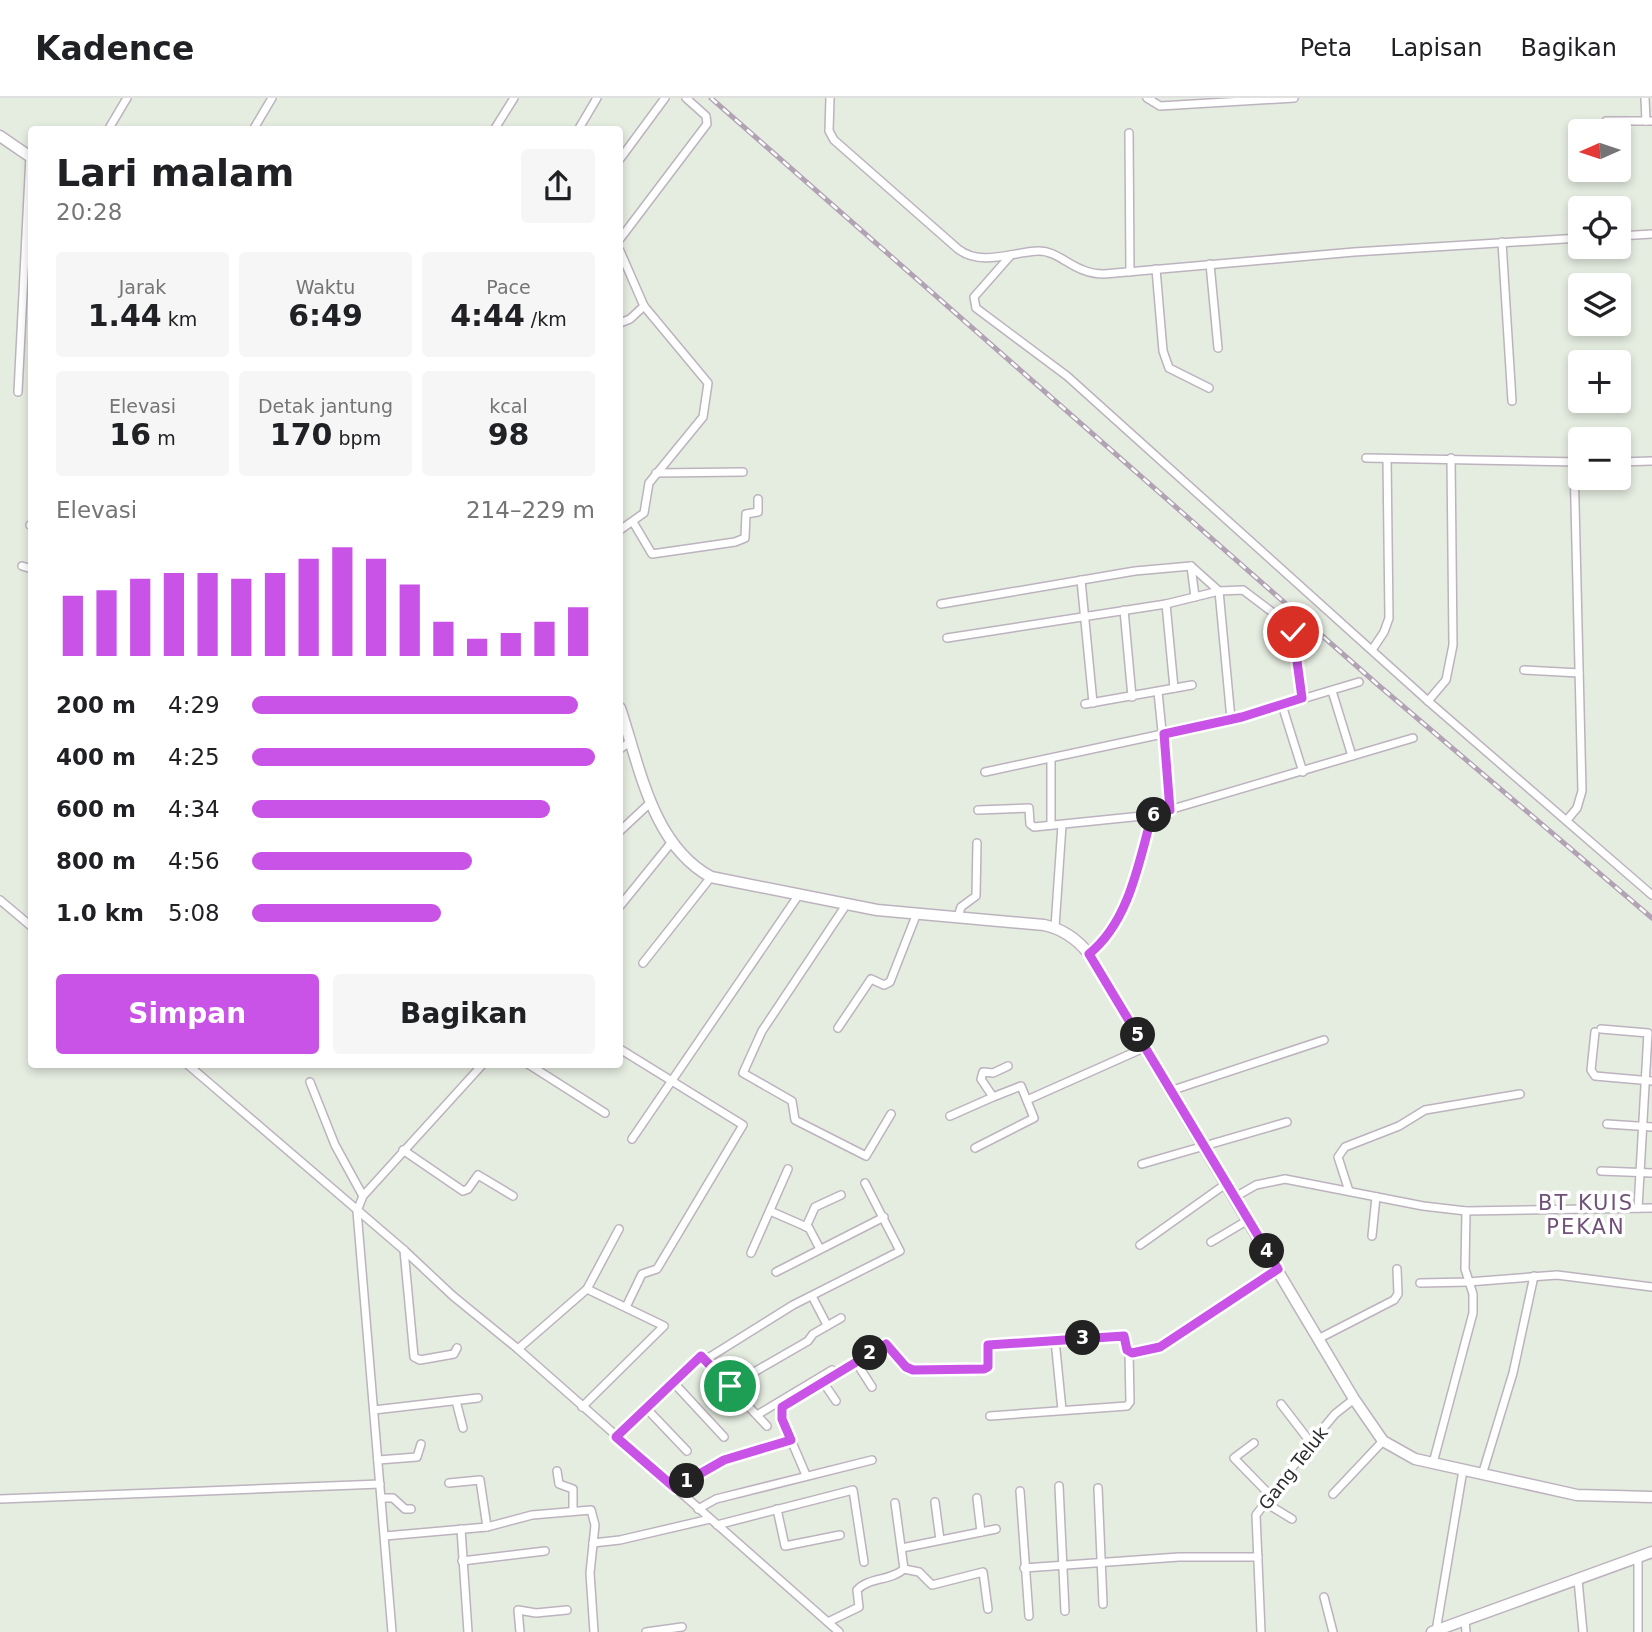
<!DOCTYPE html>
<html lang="id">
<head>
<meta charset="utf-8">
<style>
  :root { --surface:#fff; --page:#f6f6f6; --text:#202124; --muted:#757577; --line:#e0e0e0; --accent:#c952e7 }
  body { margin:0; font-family:"DejaVu Sans",sans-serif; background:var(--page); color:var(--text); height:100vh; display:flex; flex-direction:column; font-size:26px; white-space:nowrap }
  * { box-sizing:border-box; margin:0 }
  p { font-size:23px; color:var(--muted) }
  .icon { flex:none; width:38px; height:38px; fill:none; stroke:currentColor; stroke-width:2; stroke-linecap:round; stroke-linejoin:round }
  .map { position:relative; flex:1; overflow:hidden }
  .sheet { position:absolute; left:28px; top:28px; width:595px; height:942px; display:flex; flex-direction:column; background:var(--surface); border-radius:7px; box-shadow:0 4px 10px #0003 }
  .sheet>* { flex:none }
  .needle { width:46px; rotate:267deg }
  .fabs { position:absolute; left:1568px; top:21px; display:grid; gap:14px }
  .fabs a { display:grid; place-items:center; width:63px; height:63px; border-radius:7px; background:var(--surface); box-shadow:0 4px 10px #0003; font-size:35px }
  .pin { position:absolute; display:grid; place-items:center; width:60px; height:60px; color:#fff; margin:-30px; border:4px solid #fff; border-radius:50%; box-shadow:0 2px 7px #0007 }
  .km { position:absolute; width:35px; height:35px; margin:-18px; border-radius:50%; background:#222; color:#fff; font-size:19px; line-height:35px; text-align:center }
  .round { display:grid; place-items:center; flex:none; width:74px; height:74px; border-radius:7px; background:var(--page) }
  .head { display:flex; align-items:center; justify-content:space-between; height:119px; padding:0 28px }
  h1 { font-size:38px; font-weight:800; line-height:52px }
  .metrics { display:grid; grid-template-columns:repeat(3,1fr); gap:10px; height:119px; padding:7px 28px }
  .metrics div { display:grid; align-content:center; border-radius:7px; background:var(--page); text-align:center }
  .metrics b { font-size:30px; font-weight:800 }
  .metrics small { font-size:19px; font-weight:400 }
  .metrics p { font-size:19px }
  .chart { height:196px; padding:14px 28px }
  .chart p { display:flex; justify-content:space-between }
  .chart svg { width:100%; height:126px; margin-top:7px; stroke:var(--accent); stroke-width:6 }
  .primary-button { display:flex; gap:14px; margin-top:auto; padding:14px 28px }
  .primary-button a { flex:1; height:80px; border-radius:7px; background:var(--accent); color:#fff; font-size:28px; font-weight:800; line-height:80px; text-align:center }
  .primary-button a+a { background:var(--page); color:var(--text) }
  ul { padding:0 28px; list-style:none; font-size:23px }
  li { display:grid; grid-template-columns:112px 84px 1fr; align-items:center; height:52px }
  li i { height:18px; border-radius:9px; background:var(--accent) }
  header { display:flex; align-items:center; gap:42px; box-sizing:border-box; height:98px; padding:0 35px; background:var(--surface); border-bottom:2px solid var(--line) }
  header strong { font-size:33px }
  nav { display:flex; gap:38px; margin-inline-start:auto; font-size:24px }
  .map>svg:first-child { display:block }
</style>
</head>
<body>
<header>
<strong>Kadence</strong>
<nav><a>Peta</a><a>Lapisan</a><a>Bagikan</a></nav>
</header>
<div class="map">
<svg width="1652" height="1534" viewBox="0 0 1652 1534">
  <rect width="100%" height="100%" fill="#e5ece0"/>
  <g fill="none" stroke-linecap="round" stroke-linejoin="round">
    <defs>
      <g id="street">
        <path d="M 830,0 L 829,33 L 834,42 L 958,151 C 981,169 1012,154 1038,153 C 1060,152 1073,176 1104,176 L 1354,154 L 1580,140"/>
        <path d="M 1147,0 L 1160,8 L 1294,0"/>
        <path d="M 1645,0 L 1646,23"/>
        <path d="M 1606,23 L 1652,23"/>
        <path d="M 108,32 L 127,0"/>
        <path d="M 253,32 L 272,0"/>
        <path d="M 494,32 L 514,0"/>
        <path d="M 578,32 L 597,0"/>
        <path d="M 1129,35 L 1130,174"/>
        <path d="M 620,61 L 665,0"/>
        <path d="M 1619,138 L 1652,136"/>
        <path d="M 620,141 L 707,26 L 706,18 L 686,0"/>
        <path d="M 1502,144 L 1512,303"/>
        <path d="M 620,153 L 644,208 L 708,285 L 703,319 L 649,385 L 644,415 L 620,432"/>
        <path d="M 1011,157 L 974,199 L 976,210 L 1067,278 L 1428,603 L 1652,797"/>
        <path d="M 1210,166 L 1218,250"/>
        <path d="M 1156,171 L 1163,253 L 1169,270 L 1209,290"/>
        <path d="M 620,225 L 630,221 L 644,208"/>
        <path d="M 18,294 L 30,58"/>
        <path d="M 1366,360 L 1580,364"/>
        <path d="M 1619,364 L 1652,363"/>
        <path d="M 656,375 L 743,374"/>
        <path d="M 633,424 L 652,456 L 735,444 L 745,440 L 746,416 L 758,414 L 758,401"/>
        <path d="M 30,427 L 32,427"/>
        <path d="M 22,468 L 32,471"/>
        <path d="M 1191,468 L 1195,499"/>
        <path d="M 1081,482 L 1093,605"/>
        <path d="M 941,506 L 1135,473 L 1191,468 L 1219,493 L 1231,621"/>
        <path d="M 1166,506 L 1174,590"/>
        <path d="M 1124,512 L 1132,599"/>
        <path d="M 947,540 L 1166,506 L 1219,493 L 1243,492 L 1272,514 L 1295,537 L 1302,600"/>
        <path d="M 1372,552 L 1384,534 L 1389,520 L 1387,361"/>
        <path d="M 1524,572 L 1579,575"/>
        <path d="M 1332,593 L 1352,658"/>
        <path d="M 1158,594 L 1170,712"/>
        <path d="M 1428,603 L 1446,582 L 1453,547 L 1451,360"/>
        <path d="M 1085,606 L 1192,587"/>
        <path d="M 1282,607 L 1303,674"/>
        <path d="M 620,651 L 631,643"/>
        <path d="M 1051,661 L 1051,727"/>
        <path d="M 985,674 L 1242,619 L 1359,584"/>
        <path d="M 978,712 L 1029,710 L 1030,726 L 1034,729 L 1152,717 L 1413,640"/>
        <path d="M 1567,722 L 1577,710 L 1582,693 L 1574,364"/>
        <path d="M 620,733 L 651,704"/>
        <path d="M 0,802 L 32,829"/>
        <path d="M 846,807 L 762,933 L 743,975 L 792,1003 L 795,1022 L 866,1058 L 891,1016"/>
        <path d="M 620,808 L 671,745"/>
        <path d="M 958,819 L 961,809 L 976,798 L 977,745"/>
        <path d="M 1055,829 L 1062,727"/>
        <path d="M 1089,856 C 1129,824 1139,764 1152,717"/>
        <path d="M 643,865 L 711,779"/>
        <path d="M 838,930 L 871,881 L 884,887 L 890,884 L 917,815"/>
        <path d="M 1601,931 L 1648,935 L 1638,1110"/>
        <path d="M 1595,934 L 1591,972 L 1595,978 L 1652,983"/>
        <path d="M 620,951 L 743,1027 L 657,1171 L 642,1176 L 626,1209"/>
        <path d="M 187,966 L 404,1152 L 453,1198 L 518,1251 L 839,1534"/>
        <path d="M 528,966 L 605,1015"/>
        <path d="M 310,984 L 335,1047 L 363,1098"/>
        <path d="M 1173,992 L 1324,942"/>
        <path d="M 1027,1002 L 1146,949"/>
        <path d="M 950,1018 L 993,999"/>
        <path d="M 1607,1026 L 1652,1029"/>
        <path d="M 632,1041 L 798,798"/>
        <path d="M 975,1050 L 1034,1020 L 1021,988 L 993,999 L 981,981 L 983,974 L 993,975 L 1008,968"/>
        <path d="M 403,1052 L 463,1093 L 468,1091 L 478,1077 L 513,1098"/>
        <path d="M 1142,1066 L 1287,1024"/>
        <path d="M 1601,1073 L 1652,1075"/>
        <path d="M 1349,1093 L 1338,1059 L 1345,1049 L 1399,1028 L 1425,1012 L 1520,996"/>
        <path d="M 1235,1099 L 1256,1087 L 1285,1081 L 1423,1108 L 1466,1113 L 1652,1110"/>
        <path d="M 770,1113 L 809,1130 L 820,1151"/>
        <path d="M 806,1129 L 815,1109 L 841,1097"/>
        <path d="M 1372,1138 L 1376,1099"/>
        <path d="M 1211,1144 L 1248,1122"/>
        <path d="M 1140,1147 L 1227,1085"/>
        <path d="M 404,1152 L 414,1259 L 420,1262 L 454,1256 L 457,1250"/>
        <path d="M 751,1155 L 788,1071"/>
        <path d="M 776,1174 L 884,1119"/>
        <path d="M 1420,1185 L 1468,1184 L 1557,1177 L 1652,1189"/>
        <path d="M 812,1198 L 827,1227"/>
        <path d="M 1320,1240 L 1394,1202 L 1398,1196 L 1397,1171"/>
        <path d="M 1055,1242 L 1062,1312"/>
        <path d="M 518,1251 L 587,1191 L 619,1131"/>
        <path d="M 705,1262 L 793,1207 L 900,1153 L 865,1085"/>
        <path d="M 856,1264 L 872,1289"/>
        <path d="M 673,1284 L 724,1339"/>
        <path d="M 823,1284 L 836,1303"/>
        <path d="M 730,1288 L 808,1243 L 813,1236 L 841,1220"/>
        <path d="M 456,1303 L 463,1330"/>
        <path d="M 1281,1306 L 1311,1345"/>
        <path d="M 582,1309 L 664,1228 L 587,1191"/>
        <path d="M 646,1310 L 687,1353"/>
        <path d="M 374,1312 L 478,1300"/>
        <path d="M 757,1317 L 832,1272"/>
        <path d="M 990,1318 L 1127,1308 L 1130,1304 L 1129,1254"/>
        <path d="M 616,1339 L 701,1258 L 767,1328"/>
        <path d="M 1254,1345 L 1234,1360 L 1270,1397"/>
        <path d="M 378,1362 L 417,1359 L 421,1346"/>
        <path d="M 1433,1365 L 1473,1215 L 1473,1196 L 1465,1171 L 1466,1113"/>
        <path d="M 557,1373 L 559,1386 L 573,1391 L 573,1412"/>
        <path d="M 806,1377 L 782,1321 L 782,1309 L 886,1246 L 906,1269 L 913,1272 L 984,1271 L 988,1269 L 987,1250 L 992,1245 L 1124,1239 L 1127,1252 L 1132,1255 L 1160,1249 L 1278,1171"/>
        <path d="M 1482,1377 L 1513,1275 L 1534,1178"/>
        <path d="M 449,1385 L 480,1382 L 487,1429"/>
        <path d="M 1059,1388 L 1065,1513"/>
        <path d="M 675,1390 L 724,1362 L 791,1342"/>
        <path d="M 1098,1390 L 1103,1506"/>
        <path d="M 1020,1393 L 1029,1518"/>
        <path d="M 1333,1396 L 1383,1343"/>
        <path d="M 382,1400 L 393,1400 L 405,1411 L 411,1411"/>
        <path d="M 977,1400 L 981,1434"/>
        <path d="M 0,1401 L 380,1386"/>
        <path d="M 935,1404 L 940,1442"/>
        <path d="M 1264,1404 L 1292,1421"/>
        <path d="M 698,1411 L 716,1401 L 872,1362"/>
        <path d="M 777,1411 L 785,1448 L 840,1437"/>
        <path d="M 717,1427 L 853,1392 L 864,1464"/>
        <path d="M 461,1431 L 468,1534"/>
        <path d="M 385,1438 L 487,1429 L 532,1417 L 591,1412 L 595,1427 L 590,1475 L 594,1534"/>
        <path d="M 593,1445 L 620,1442 L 710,1421"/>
        <path d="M 902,1450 L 996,1431"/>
        <path d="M 1638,1459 L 1638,1534"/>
        <path d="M 462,1463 L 545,1453"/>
        <path d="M 1024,1470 L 1179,1459 L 1258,1459"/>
        <path d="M 904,1471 L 919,1474 L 932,1487 L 983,1474 L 988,1511"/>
        <path d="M 1578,1482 L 1583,1534"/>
        <path d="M 1324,1499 L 1333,1534"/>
        <path d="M 1465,1522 L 1466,1534"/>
        <path d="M 828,1524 L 859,1509 L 857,1492 C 869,1479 891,1483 904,1471 L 895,1405"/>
        <path d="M 1436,1533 L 1463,1372"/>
        <path d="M 392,1534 L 357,1113 L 363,1098 L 483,966"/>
        <path d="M 520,1534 L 518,1512 L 536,1515 L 567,1512"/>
        <path d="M 646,1534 L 682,1529"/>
        <path d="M 1261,1534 L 1256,1417 L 1315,1340 L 1335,1316 L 1354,1301"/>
      </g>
      <g id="secondary">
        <path d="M 0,38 L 32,60"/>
        <path d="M 620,610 C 640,669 652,747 711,779 L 877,812 L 1044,827 C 1063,831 1077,841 1089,856 L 1354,1301 L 1383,1343 L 1415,1361 L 1577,1397 L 1652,1399"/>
        <path d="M 1432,1534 L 1652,1454"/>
      </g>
    </defs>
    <!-- street casing -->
    <use href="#street" stroke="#bcb3be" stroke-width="10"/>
    <!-- secondary casing -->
    <use href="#secondary" stroke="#bcb3be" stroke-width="13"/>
    <!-- street -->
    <use href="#street" stroke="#fff" stroke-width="7"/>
    <!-- secondary -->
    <use href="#secondary" stroke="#fff" stroke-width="10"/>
    <defs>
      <path id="rail" d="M 711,0 L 1377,586 L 1652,820"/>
    </defs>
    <!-- rail casing -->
    <use href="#rail" stroke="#b1a3b4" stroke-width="5"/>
    <!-- rail -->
    <use href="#rail" stroke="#fff" stroke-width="2.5" stroke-dasharray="8" stroke-linecap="butt"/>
  </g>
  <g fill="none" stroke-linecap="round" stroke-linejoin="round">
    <defs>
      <path id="route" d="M 730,1288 L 701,1258 L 616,1339 L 675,1390 L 724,1362 L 791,1342 L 782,1321 L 782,1309 L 886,1246 L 906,1269 L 913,1272 L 984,1271 L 988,1269 L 988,1247 L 1124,1238 L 1127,1252 L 1132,1255 L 1160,1249 L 1278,1171 L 1089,856 C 1129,824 1139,764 1152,717 L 1170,712 L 1164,636 L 1242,619 L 1302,600 L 1293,534"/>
    </defs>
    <!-- route casing -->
    <use href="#route" stroke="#fff" stroke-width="14"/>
    <!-- route -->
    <use href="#route" stroke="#c952e7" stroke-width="9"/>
  </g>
  <g text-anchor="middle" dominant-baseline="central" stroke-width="7" stroke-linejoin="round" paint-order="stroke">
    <!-- street labels -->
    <g font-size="18" fill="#2c2c2c" stroke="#fff">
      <text transform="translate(1293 1370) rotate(-52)">Gang Teluk</text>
    </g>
    <!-- quarter labels -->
    <g font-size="21" letter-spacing="2" fill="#705178" stroke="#fff">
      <text x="1586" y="1105">BT KUIS<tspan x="1586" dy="24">PEKAN</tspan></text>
    </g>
  </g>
</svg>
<div class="fabs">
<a><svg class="needle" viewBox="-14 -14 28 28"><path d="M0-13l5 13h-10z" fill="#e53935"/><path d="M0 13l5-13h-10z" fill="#757577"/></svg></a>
<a><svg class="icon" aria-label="locate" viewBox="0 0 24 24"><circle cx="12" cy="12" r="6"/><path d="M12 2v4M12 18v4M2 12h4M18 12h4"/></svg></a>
<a><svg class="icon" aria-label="layers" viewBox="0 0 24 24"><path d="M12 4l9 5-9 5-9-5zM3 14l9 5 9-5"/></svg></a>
<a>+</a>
<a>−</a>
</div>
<div class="pin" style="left:730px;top:1288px;background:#1e9e55"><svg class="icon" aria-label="arrive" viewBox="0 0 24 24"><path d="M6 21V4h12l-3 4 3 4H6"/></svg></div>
<div class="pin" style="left:1293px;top:534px;background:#d93025"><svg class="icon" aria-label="check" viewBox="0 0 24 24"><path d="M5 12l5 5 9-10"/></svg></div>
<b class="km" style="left:687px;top:1383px">1</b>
<b class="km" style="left:870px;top:1255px">2</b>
<b class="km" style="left:1083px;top:1240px">3</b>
<b class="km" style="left:1267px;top:1153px">4</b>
<b class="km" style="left:1138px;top:937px">5</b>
<b class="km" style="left:1154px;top:717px">6</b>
<section class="sheet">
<div class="head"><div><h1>Lari malam</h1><p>20:28</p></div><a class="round"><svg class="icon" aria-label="share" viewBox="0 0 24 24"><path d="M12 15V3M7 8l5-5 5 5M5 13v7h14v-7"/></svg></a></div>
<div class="metrics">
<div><p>Jarak</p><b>1.44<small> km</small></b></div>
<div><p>Waktu</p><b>6:49</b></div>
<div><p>Pace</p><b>4:44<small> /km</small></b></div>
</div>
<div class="metrics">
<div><p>Elevasi</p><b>16<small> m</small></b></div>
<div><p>Detak jantung</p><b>170<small> bpm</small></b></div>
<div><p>kcal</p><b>98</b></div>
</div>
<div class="chart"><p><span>Elevasi</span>214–229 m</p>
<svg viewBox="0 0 160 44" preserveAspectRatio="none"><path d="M5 44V23M15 44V21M25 44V17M35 44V15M45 44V15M55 44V17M65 44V15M75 44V10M85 44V6M95 44V10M105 44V19M115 44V32M125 44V38M135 44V36M145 44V32M155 44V27"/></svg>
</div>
<ul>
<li><b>200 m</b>4:29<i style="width:95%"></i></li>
<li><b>400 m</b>4:25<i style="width:100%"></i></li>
<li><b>600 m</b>4:34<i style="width:87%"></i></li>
<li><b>800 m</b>4:56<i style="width:64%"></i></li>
<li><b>1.0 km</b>5:08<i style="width:55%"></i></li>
</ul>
<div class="primary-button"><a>Simpan</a><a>Bagikan</a></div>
</section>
</div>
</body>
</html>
